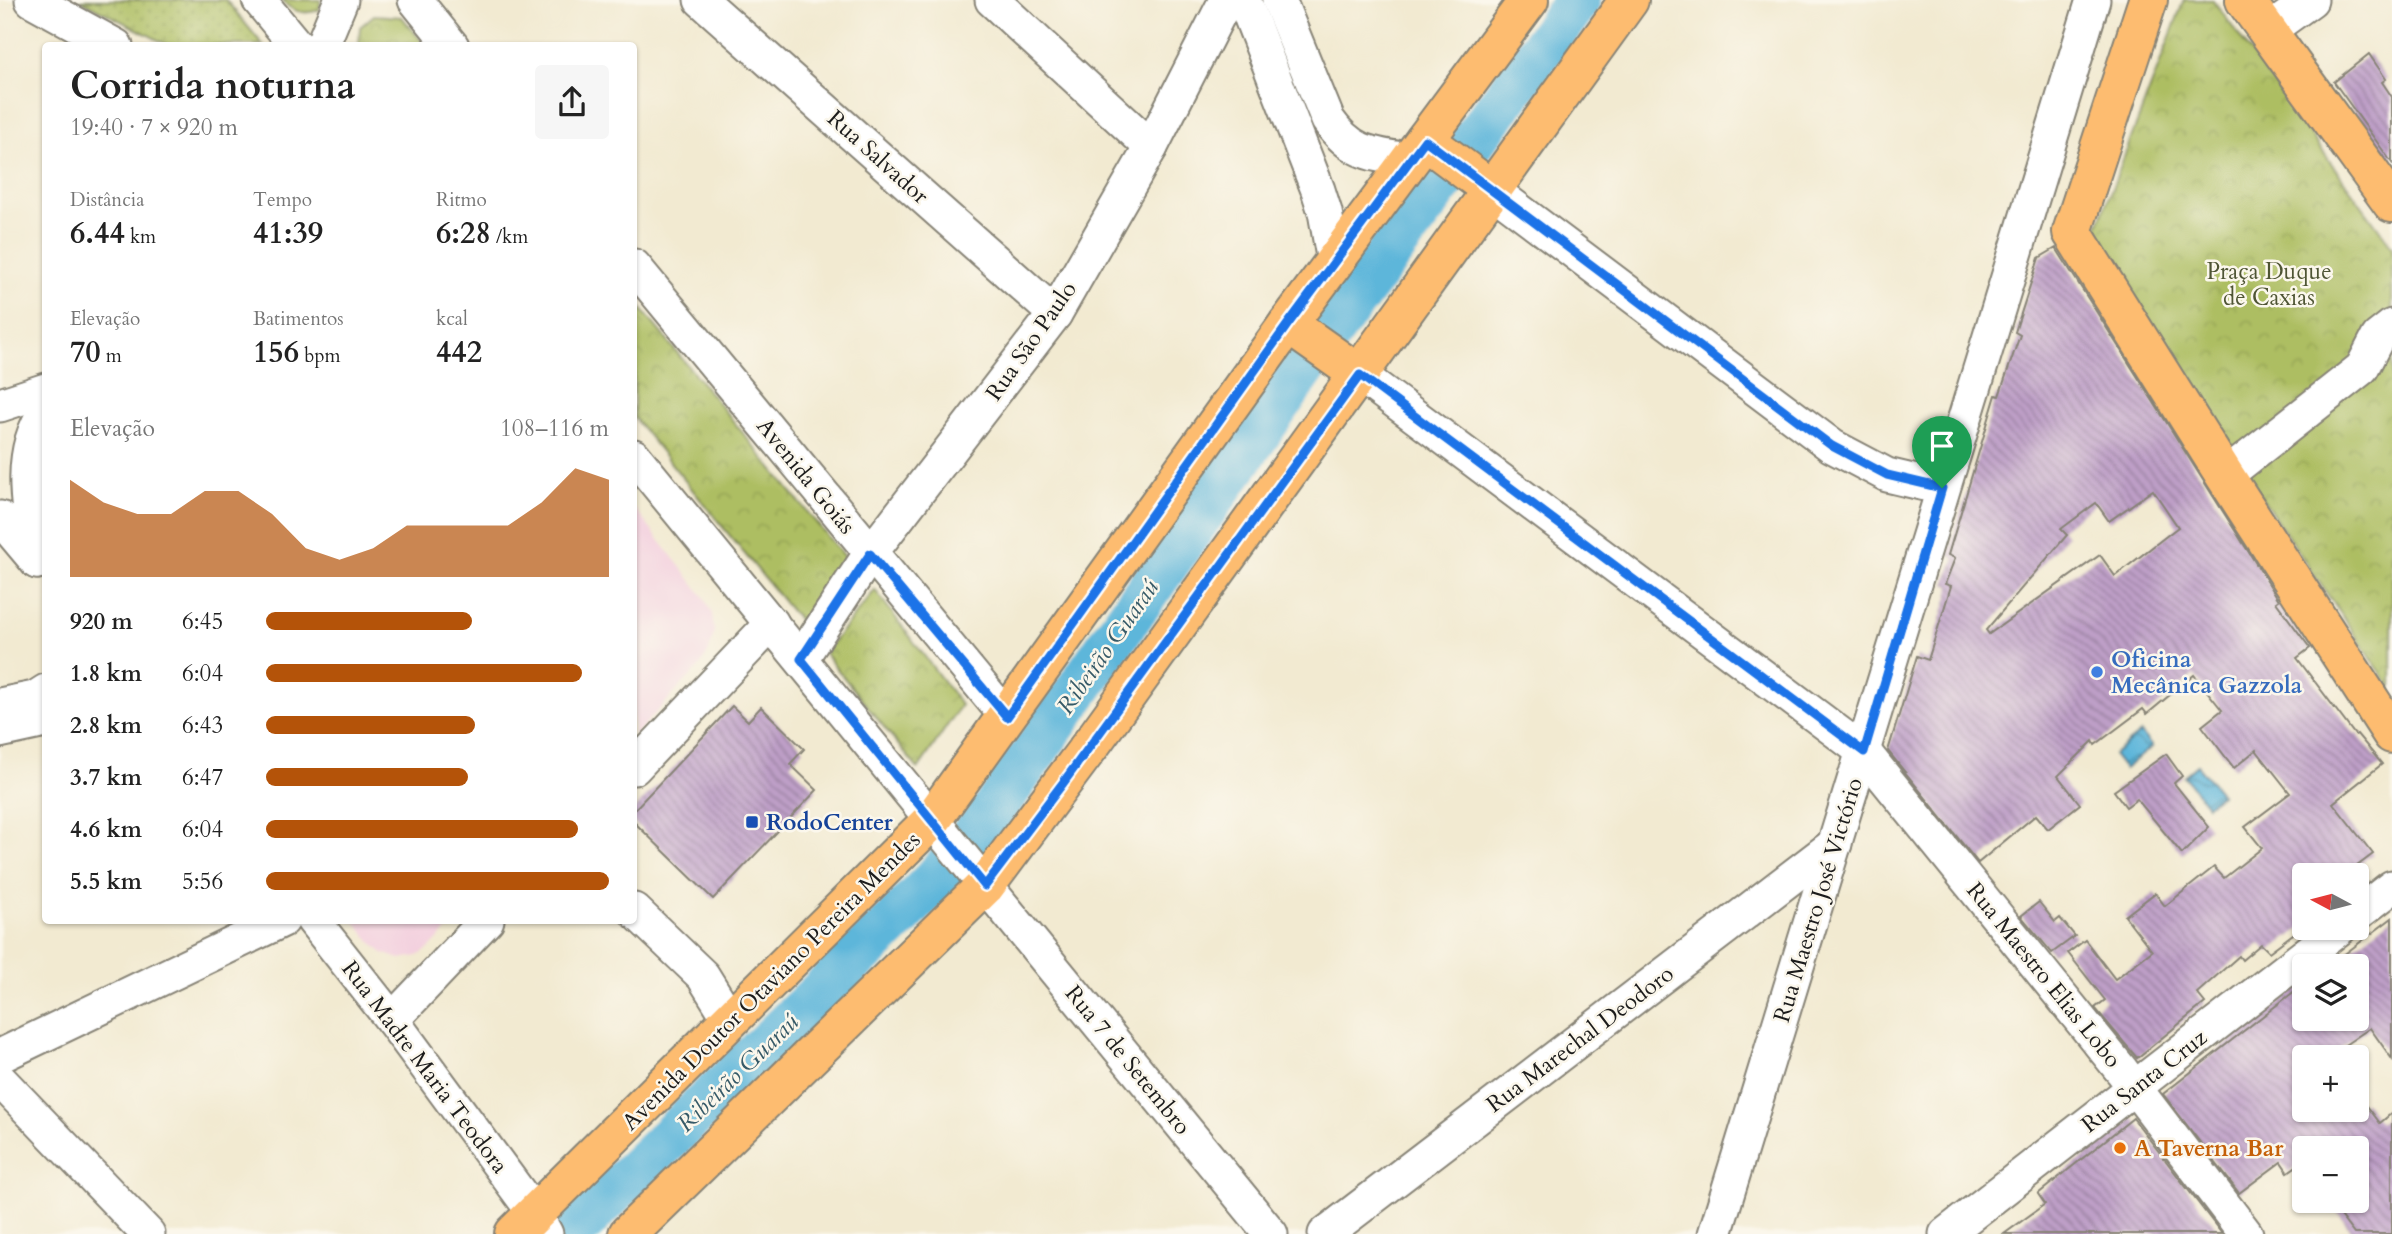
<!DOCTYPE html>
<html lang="pt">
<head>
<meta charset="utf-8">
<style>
  :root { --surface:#fff; --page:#f6f6f6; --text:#222; --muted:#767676; --accent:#b45309 }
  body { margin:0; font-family:Cardo,serif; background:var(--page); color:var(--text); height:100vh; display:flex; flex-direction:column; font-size:26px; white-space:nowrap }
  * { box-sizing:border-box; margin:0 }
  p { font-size:23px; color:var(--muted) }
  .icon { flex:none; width:38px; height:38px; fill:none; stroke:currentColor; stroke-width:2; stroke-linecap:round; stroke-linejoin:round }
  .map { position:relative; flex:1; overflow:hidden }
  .sheet { position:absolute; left:42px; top:42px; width:595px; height:882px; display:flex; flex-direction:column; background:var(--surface); border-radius:7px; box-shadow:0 2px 5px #0004 }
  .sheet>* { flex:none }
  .needle { width:46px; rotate:277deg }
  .tools { position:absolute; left:2292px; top:863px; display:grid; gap:14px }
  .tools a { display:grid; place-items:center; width:77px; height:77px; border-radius:7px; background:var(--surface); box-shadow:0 2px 5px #0004; font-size:35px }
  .pin { position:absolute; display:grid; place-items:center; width:60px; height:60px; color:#fff; margin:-72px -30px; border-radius:50% 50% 50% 0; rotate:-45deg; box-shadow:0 0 7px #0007 }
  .pin .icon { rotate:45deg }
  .round { display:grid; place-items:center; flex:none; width:74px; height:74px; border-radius:7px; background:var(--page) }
  .overview { display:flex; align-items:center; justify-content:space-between; height:119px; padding:0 28px }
  h1 { font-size:38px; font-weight:600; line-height:52px }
  .metrics { display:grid; grid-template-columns:repeat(3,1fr); gap:10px; height:119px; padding:7px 28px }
  .metrics div { display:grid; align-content:center }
  .metrics b { font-size:30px; font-weight:600 }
  .metrics small { font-size:19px; font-weight:400 }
  .metrics p { font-size:19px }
  .chart { height:196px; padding:14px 28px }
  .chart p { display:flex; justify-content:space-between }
  .chart svg { width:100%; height:126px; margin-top:7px; fill:var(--accent); opacity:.7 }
  ul { padding:0 28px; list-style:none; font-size:23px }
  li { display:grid; grid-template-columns:112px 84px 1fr; align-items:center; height:52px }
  li i { height:18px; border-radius:9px; background:var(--accent) }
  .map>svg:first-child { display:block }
</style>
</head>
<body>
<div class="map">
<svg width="2392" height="1234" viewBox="0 0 2392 1234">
  <defs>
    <pattern id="grass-dots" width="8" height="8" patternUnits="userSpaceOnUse" patternTransform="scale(1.75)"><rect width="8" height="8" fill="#adbe62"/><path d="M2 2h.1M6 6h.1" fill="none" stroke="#94a354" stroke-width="1.8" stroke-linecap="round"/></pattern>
    <pattern id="park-crowns" width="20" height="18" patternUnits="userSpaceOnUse" patternTransform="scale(1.75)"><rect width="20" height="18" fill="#adbe62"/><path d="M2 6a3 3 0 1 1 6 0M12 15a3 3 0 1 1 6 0" fill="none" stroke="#94a354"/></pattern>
    <pattern id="water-waves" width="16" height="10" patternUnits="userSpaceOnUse" patternTransform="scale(1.75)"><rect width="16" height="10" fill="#5db6da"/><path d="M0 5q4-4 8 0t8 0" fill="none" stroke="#4c93b0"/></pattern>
    <pattern id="building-back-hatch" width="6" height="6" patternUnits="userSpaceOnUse" patternTransform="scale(1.75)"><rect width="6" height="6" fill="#be9fc7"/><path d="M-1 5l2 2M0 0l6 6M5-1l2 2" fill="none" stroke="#9a81a1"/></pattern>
  </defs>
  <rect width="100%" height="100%" fill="#fbf7ec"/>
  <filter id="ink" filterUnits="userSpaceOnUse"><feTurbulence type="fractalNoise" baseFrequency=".0143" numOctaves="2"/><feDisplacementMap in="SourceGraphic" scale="14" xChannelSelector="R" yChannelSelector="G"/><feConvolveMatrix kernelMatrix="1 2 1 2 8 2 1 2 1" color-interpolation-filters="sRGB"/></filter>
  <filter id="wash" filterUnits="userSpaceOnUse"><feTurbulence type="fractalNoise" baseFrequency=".00686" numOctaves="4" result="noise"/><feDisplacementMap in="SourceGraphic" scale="28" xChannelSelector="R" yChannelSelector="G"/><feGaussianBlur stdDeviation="1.57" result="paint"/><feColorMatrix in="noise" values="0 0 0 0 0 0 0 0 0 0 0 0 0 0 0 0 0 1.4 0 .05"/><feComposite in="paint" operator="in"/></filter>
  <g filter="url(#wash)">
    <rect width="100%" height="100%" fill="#f2ead1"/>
    <!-- built -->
    <g fill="#f3cfde">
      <path d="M 634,508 L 704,597 L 712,614 L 714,633 L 709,651 L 699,667 L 634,736 Z"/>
      <path d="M 354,921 L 456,921 L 430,948 L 418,956 L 400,959 L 383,953 L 374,945 Z"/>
    </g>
    <!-- grass -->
    <path fill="url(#grass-dots)" stroke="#646d3f" stroke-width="2" d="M 80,0 L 226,0 L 263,45 L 168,45 Z"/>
    <!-- park -->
    <g fill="url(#park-crowns)" stroke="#646d3f" stroke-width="2">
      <path d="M 282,0 L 321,0 L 319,10 C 304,15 292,13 282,0 Z"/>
      <path d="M 2184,0 L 2213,0 L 2392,247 L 2392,689 L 2259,494 L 2095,233 Z"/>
      <path d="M 374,15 L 402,17 L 425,45 L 359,45 L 360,27 Z"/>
      <path d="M 634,300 L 846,559 L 801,623 L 634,418 Z"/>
      <path d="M 875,590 L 961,705 L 918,769 L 824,653 Z"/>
    </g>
    <!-- water -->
    <g fill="url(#water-waves)" stroke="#3c697b" stroke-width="2">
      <path d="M 2141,733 L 2152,747 L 2124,769 L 2113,755 Z"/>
      <path d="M 2197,765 L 2221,794 L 2207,805 L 2184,776 Z"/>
    </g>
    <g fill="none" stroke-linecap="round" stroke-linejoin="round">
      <!-- river -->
      <path stroke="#5db6da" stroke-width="46" d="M 570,1234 L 896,920 L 937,878 L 988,818 L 1310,359 L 1578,0"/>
    </g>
    <g id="blocks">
      <!-- building -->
      <g fill="url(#building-back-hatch)" fill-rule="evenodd">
        <path d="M 2369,54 L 2386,79 L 2382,82 L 2392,97 L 2392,163 L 2334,82 Z"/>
        <path d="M 2056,248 L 2279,600 L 2276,602 L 2310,648 L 2297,658 L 2355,735 L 2357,734 L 2382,764 L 2333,803 L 2373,854 L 2345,875 L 2305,875 L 2305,925 L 2269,952 L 2261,944 L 2242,960 L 2239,956 L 2197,993 L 2205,1003 L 2137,1058 L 2095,1008 L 2105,1000 L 2068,953 L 2085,940 L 2115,979 L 2152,951 L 2125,916 L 2155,893 L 2165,906 L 2214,867 L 2224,878 L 2262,848 L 2245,827 L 2290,793 L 2256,750 L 2234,768 L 2202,726 L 2222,710 L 2194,675 L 2147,714 L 2143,709 L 2095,745 L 2093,741 L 2058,776 L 2080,804 L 2048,829 L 2036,815 L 1978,863 L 1888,751 L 1917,656 L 1928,660 L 1944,609 L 1951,586 L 1945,584 L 1955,558 L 1948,555 L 1996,395 L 1999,396 L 2020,335 L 2015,332 L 2039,258 ZM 2153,490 L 2178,527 L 2115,576 L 2100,555 L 1989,634 L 1986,630 L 2067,535 L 2061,529 L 2096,503 L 2109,521 Z"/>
        <path d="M 732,706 L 748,721 L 761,707 L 804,749 L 790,764 L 817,790 L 713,899 L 634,822 L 634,810 Z"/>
        <path d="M 2166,754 L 2182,776 L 2174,783 L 2209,827 L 2182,854 L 2137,799 L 2126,807 L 2114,791 Z"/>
        <path d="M 2039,902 L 2055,922 L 2060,918 L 2075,936 L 2052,953 L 2021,916 Z"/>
        <path d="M 2392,918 L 2392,1059 L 2370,1028 L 2327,1057 L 2305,1057 L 2305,1110 L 2357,1110 L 2364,1102 L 2380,1123 L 2392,1113 L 2392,1234 L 2354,1234 L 2328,1200 L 2357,1200 L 2357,1148 L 2305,1148 L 2305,1160 L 2288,1172 L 2281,1162 L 2239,1193 L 2163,1094 L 2305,983 L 2305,1018 L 2357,1018 L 2357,966 L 2329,966 Z"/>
        <path d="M 2133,1118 L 2222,1234 L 2004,1234 L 2045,1204 L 2038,1194 Z"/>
      </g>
    </g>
  </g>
  <g filter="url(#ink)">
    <use href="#blocks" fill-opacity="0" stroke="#878376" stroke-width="2"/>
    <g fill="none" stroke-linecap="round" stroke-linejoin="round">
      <defs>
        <g id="minor">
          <path d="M 32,0 L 116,46"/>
          <path d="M 259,0 L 297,46"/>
          <path d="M 415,0 L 452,46"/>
          <path d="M 701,0 L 1055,314"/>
          <path d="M 992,0 L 1151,147"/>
          <path d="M 1244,0 L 1318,190 L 1325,212 L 1334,262"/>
          <path d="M 1279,0 L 1328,120 C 1352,154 1371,154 1410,160"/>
          <path d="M 2268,31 L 2311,0"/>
          <path d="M 322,46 L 341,0"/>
          <path d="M 1492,190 L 1832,446 L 1887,475 L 1942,488"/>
          <path d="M 634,266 L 1007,717"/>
          <path d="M 1360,375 L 1864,752 L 2122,1071 L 2246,1234"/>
          <path d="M 0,405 L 46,390"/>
          <path d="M 634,456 L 1271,1234"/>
          <path d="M 2225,476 L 2362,368 L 2378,337 L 2392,326"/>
          <path d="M 0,518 L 37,562"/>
          <path d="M 37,562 C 29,513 15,454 46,411"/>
          <path d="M 801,659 L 870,554 L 1055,314 L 1151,147 L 1226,0"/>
          <path d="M 0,705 L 35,698 L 46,691"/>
          <path d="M 0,731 L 46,721"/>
          <path d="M 634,768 L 772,623"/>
          <path d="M 634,910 L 703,976 L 731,1021"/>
          <path d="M 2357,914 L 2392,887"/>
          <path d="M 313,920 L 392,1020 L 535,1214 L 546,1234"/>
          <path d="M 392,1020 L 487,920"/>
          <path d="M 0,1056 L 283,920"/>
          <path d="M 0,1080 L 148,1234"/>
          <path d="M 1325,1234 L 1835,844"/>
          <path d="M 1715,1234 L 2093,0"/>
          <path d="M 1946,1234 L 2340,928"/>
        </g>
        <g id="major">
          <path d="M 2148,0 L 2072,232 L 2225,476 L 2392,734"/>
          <path d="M 2245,0 L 2392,203"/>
          <path d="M 1425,140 L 1492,190"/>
          <path d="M 1288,324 L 1360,375"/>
          <path d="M 514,1234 L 931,821 L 1288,324 L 1529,0"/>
          <path d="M 628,1234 L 985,886 L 1092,743 L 1629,0"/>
        </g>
      </defs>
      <!-- minor casing -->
      <use href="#minor" stroke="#878376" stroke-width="37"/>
      <!-- major casing -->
      <use href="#major" stroke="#878376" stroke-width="42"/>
      <!-- minor -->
      <use href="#minor" stroke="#fff" stroke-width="33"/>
      <!-- major -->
      <use href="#major" stroke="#fdbc6f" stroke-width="38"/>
    </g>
  </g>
  <g fill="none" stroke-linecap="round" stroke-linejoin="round" filter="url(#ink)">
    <defs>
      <path id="route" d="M 1425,140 L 1832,446 L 1887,475 L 1942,488 L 1864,752 L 1360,375 L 1063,783 L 985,886 L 801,659 L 870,554 L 1007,717 L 1288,324 Z"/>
    </defs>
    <!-- route casing -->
    <use href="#route" stroke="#fff" stroke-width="14"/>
    <!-- route -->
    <use href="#route" stroke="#1a73e8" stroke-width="9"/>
  </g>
  <!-- markers -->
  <circle fill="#3f7fe0" stroke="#fbf7ec" stroke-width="2.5" cx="2097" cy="672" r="7"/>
  <rect fill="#1a4fb4" stroke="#fbf7ec" stroke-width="2.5" x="745" y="815" width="14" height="14" rx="3.5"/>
  <circle fill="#e8710a" stroke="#fbf7ec" stroke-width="2.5" cx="2120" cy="1148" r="7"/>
  <g text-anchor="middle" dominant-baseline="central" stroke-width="5" stroke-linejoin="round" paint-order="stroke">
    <!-- street labels -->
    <g font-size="23" fill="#1c1c1c" stroke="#fbf7ec">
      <text transform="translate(878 157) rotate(42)">Rua Salvador</text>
      <text transform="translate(1031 341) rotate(-55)">Rua São Paulo</text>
      <text transform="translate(806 476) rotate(51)">Avenida Goiás</text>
      <text transform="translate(1818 900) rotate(-73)">Rua Maestro José Victório</text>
      <text transform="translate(2044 975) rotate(51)">Rua Maestro Elias Lobo</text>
      <text transform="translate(771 981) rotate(-45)">Avenida Doutor Otaviano Pereira Mendes</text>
      <text transform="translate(1580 1039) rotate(-37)">Rua Marechal Deodoro</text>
      <text transform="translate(1128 1060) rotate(51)">Rua 7 de Setembro</text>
      <text transform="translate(425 1067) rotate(53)">Rua Madre Maria Teodora</text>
      <text transform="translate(2144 1081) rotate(-38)">Rua Santa Cruz</text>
    </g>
    <!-- park labels -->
    <g font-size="23" fill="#4f5534" stroke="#fbf7ec">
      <text x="2269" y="271">Praça Duque<tspan x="2269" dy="26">de Caxias</tspan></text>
    </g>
    <!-- shop labels -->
    <g font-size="23" font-weight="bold" fill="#366cbe" stroke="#fbf7ec" text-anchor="start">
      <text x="2111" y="659">Oficina<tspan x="2111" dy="26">Mecânica Gazzola</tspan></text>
    </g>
    <!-- transit labels -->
    <g font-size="23" font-weight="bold" fill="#164399" stroke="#fbf7ec" text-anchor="start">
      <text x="766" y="822">RodoCenter</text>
    </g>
    <!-- food labels -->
    <g font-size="23" font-weight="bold" fill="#c56008" stroke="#fbf7ec" text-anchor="start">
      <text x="2134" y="1148">A Taverna Bar</text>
    </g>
    <!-- water labels -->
    <g font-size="24" font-style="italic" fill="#365a68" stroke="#fbf7ec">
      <text transform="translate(1108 647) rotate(-55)">Ribeirão Guaraú</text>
      <text transform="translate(738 1073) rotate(-44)">Ribeirão Guaraú</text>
    </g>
  </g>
</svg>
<div class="tools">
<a><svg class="needle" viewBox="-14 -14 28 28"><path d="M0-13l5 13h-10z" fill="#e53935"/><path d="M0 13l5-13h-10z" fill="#767676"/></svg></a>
<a><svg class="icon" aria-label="layers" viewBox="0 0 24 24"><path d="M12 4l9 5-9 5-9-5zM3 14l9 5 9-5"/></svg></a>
<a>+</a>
<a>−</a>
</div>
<div class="pin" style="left:1942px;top:488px;background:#1e9e55"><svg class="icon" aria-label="arrive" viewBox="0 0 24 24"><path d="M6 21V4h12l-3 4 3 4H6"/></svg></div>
<section class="sheet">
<div class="overview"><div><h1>Corrida noturna</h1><p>19:40 · 7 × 920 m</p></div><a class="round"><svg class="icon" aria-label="share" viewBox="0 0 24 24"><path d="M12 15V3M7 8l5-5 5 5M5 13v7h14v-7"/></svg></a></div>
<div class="metrics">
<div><p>Distância</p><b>6.44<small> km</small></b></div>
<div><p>Tempo</p><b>41:39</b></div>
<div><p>Ritmo</p><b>6:28<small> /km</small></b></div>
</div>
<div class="metrics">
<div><p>Elevação</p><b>70<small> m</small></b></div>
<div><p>Batimentos</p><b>156<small> bpm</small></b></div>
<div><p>kcal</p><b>442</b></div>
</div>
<div class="chart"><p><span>Elevação</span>108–116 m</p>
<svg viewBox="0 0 160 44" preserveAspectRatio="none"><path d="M0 44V10L10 18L20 22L30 22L40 14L50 14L60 22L70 34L80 38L90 34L100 26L110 26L120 26L130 26L140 18L150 6L160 10V44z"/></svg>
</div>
<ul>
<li><b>920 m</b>6:45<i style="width:60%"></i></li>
<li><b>1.8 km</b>6:04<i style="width:92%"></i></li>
<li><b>2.8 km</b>6:43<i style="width:61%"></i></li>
<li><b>3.7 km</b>6:47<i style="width:59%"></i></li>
<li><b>4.6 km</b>6:04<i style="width:91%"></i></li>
<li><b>5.5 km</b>5:56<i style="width:100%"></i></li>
</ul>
</section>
</div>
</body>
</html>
